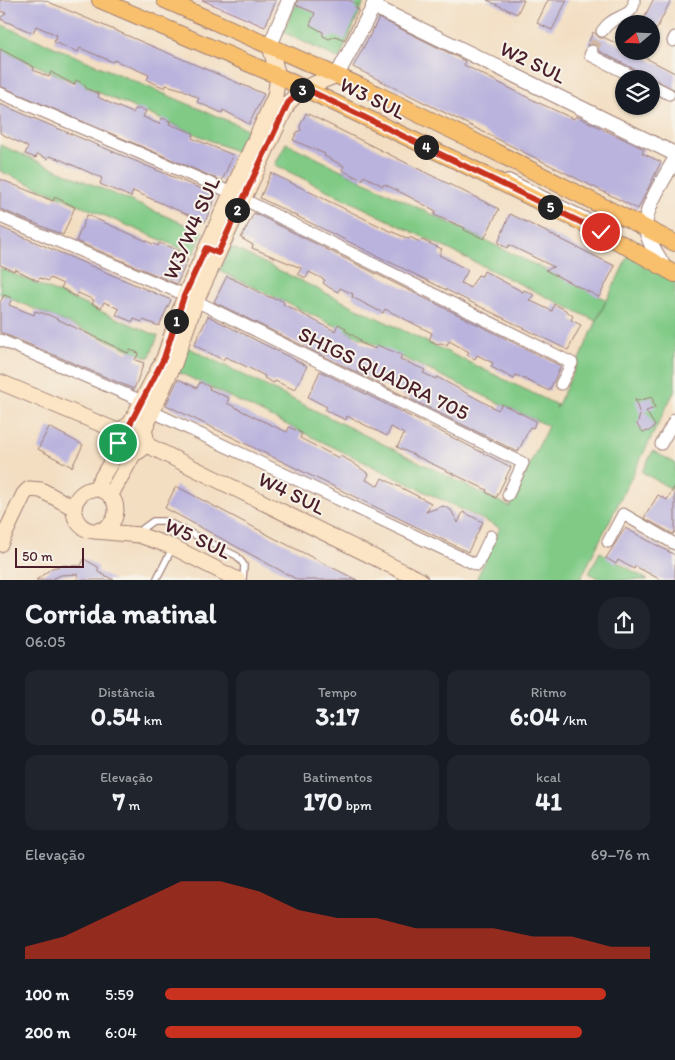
<!DOCTYPE html>
<html lang="pt">
<head>
<meta charset="utf-8">
<style>
  :root { --surface:#171b24; --page:#20242c; --text:#f1f3f6; --muted:#9ea1a6; --accent:#c8321e }
  body { margin:0; font-family:Itim,sans-serif; background:var(--page); color:var(--text); height:100vh; display:flex; flex-direction:column; font-size:19px; white-space:nowrap }
  * { box-sizing:border-box; margin:0 }
  p { font-size:16px; color:var(--muted) }
  .icon { flex:none; width:28px; height:28px; fill:none; stroke:currentColor; stroke-width:2; stroke-linecap:round; stroke-linejoin:round }
  .map { position:relative; height:580px; overflow:hidden }
  .details { display:flex; flex-direction:column; background:var(--surface); flex:1 }
  .details>* { flex:none }
  .needle { width:32px; rotate:251deg }
  .tools { position:absolute; left:615px; top:15px; display:grid; gap:10px }
  .tools a { display:grid; place-items:center; width:45px; height:45px; border-radius:50%; background:var(--surface); box-shadow:0 1px 4px #0004; font-size:25px }
  .scale { position:absolute; left:15px; bottom:12px; width:69px; box-sizing:border-box; padding-left:5px; border:2px solid #4a1f2b; border-top:0; font-size:14px; line-height:18px; white-space:nowrap; color:#4a1f2b; -webkit-text-stroke:4px #f7f3e8; paint-order:stroke }
  .pin { position:absolute; display:grid; place-items:center; width:42px; height:42px; color:#fff; margin:-21px; border:2px solid #fff; border-radius:50%; box-shadow:0 1px 5px #0007 }
  .km { position:absolute; width:25px; height:25px; margin:-12px; border-radius:50%; background:#222; color:#fff; font-size:14px; line-height:25px; text-align:center }
  .round { display:grid; place-items:center; flex:none; width:52px; height:52px; border-radius:20px; background:var(--page) }
  .overview { display:flex; align-items:center; justify-content:space-between; height:85px; padding:0 25px }
  h1 { font-size:28px; font-weight:700; line-height:38px }
  .figures { display:grid; grid-template-columns:repeat(3,1fr); gap:8px; height:85px; padding:5px 25px }
  .figures div { display:grid; align-content:center; border-radius:12px; background:var(--page); text-align:center }
  .figures b { font-size:25px; font-weight:700 }
  .figures small { font-size:14px; font-weight:400 }
  .figures p { font-size:14px }
  .chart { height:140px; padding:10px 25px }
  .chart p { display:flex; justify-content:space-between }
  .chart svg { width:100%; height:90px; margin-top:5px; fill:var(--accent); opacity:.7 }
  ul { padding:0 25px; list-style:none; font-size:16px }
  li { display:grid; grid-template-columns:80px 60px 1fr; align-items:center; height:38px }
  li i { height:12px; border-radius:6px; background:var(--accent) }
  .map>svg:first-child { display:block }
</style>
</head>
<body>
<div class="map">
<svg width="675" height="580" viewBox="0 0 675 580">
  <rect width="100%" height="100%" fill="#f7f3e8"/>
  <filter id="ink" filterUnits="userSpaceOnUse"><feTurbulence type="fractalNoise" baseFrequency=".02" numOctaves="2"/><feDisplacementMap in="SourceGraphic" scale="10" xChannelSelector="R" yChannelSelector="G"/><feConvolveMatrix kernelMatrix="1 2 1 2 8 2 1 2 1" color-interpolation-filters="sRGB"/></filter>
  <filter id="wash" filterUnits="userSpaceOnUse"><feTurbulence type="fractalNoise" baseFrequency=".0096" numOctaves="4" result="noise"/><feDisplacementMap in="SourceGraphic" scale="20" xChannelSelector="R" yChannelSelector="G"/><feGaussianBlur stdDeviation="1.12" result="paint"/><feColorMatrix in="noise" values="0 0 0 0 0 0 0 0 0 0 0 0 0 0 0 0 0 1.4 0 .05"/><feComposite in="paint" operator="in"/></filter>
  <g filter="url(#wash)">
    <rect width="100%" height="100%" fill="#f3dec2"/>
    <!-- built -->
    <path fill="#e9d2ed" d="M 195,0 L 276,0 L 264,29 Z"/>
    <!-- green -->
    <g fill="#80ca86" stroke="#657458">
      <path d="M 298,0 L 365,0 L 339,59 L 283,32 Z"/>
      <path d="M 0,24 L 247,129 L 237,152 L 0,50 Z"/>
      <path d="M 286,143 L 607,300 L 629,254 L 675,281 L 675,390 L 580,580 L 476,580 L 500,528 L 174,370 L 185,346 L 510,507 L 548,426 L 219,271 L 231,247 L 557,405 L 556,409 L 606,301 L 596,321 L 275,165 Z"/>
      <path d="M 0,145 L 203,232 L 194,254 L 0,171 Z"/>
      <path d="M 0,268 L 158,336 L 149,358 L 0,294 Z"/>
      <path d="M 653,451 L 675,463 L 675,491 L 642,472 Z"/>
      <path d="M 600,552 L 648,580 L 602,580 L 589,573 Z"/>
    </g>
    <g id="blocks">
      <!-- building -->
      <g fill="#bab3dd">
        <path d="M 0,0 L 44,0 L 264,94 L 249,124 L 223,110 L 222,113 L 197,102 L 199,98 L 184,90 L 166,85 L 165,88 L 147,80 L 149,75 L 114,60 L 113,62 L 80,48 L 78,52 L 54,42 L 57,35 L 36,26 L 33,33 L 0,19 L 6,13 L 0,11 Z"/>
        <path d="M 202,0 L 276,0 L 265,27 Z"/>
        <path d="M 298,0 L 349,0 L 357,4 L 355,8 L 359,10 L 345,40 L 335,36 L 329,39 L 323,36 L 323,32 L 310,25 L 315,13 L 296,5 Z"/>
        <path d="M 487,0 L 524,0 L 517,14 Z"/>
        <path d="M 548,0 L 567,0 L 552,30 L 537,23 Z"/>
        <path d="M 653,0 L 671,0 L 651,40 L 651,24 L 641,24 Z"/>
        <path d="M 379,18 L 465,61 L 464,65 L 537,102 L 574,119 L 576,116 L 644,149 L 642,153 L 661,162 L 638,209 L 353,67 Z"/>
        <path d="M 593,32 L 600,38 L 605,38 L 624,47 L 624,51 L 632,51 L 675,73 L 675,90 L 599,51 L 596,45 L 587,46 Z"/>
        <path d="M 0,49 L 34,67 L 33,70 L 49,77 L 51,72 L 74,85 L 76,80 L 84,84 L 86,88 L 99,94 L 98,97 L 114,105 L 133,113 L 135,109 L 141,109 L 146,111 L 143,117 L 159,124 L 162,118 L 170,121 L 169,124 L 194,133 L 192,138 L 233,155 L 222,181 L 0,86 Z"/>
        <path d="M 0,104 L 216,195 L 205,222 L 133,191 L 131,197 L 100,184 L 102,178 L 59,159 L 49,156 L 48,159 L 37,154 L 36,158 L 25,154 L 28,147 L 0,133 Z"/>
        <path d="M 306,113 L 499,209 L 484,239 L 464,230 L 465,228 L 434,215 L 436,211 L 406,195 L 384,184 L 383,186 L 364,176 L 362,180 L 342,170 L 344,166 L 324,156 L 325,154 L 293,140 L 297,132 L 301,130 L 300,126 Z"/>
        <path d="M 271,173 L 388,230 L 409,239 L 410,237 L 420,242 L 422,240 L 442,249 L 439,255 L 468,270 L 461,283 L 470,288 L 478,275 L 482,276 L 484,271 L 523,292 L 524,290 L 534,295 L 529,300 L 552,311 L 554,304 L 564,309 L 573,316 L 571,320 L 581,325 L 568,350 L 260,198 Z"/>
        <path d="M 0,179 L 53,201 L 55,197 L 75,207 L 63,235 L 0,209 Z"/>
        <path d="M 254,213 L 561,366 L 549,391 L 516,375 L 514,379 L 499,371 L 491,367 L 493,363 L 477,355 L 475,359 L 467,355 L 469,352 L 449,341 L 447,345 L 441,343 L 437,344 L 429,340 L 432,333 L 385,309 L 383,313 L 352,297 L 353,294 L 340,288 L 338,292 L 330,288 L 323,283 L 325,280 L 309,272 L 306,278 L 298,274 L 301,268 L 252,248 L 253,245 L 241,238 Z"/>
        <path d="M 510,214 L 615,266 L 599,297 L 545,270 L 554,267 L 509,245 L 507,248 L 498,243 Z"/>
        <path d="M 87,215 L 158,246 L 159,243 L 180,251 L 178,255 L 188,259 L 177,284 L 76,241 Z"/>
        <path d="M 0,227 L 171,300 L 159,326 L 143,320 L 142,322 L 134,319 L 133,322 L 116,315 L 119,309 L 104,302 L 101,308 L 92,304 L 94,300 L 78,293 L 76,297 L 61,288 L 63,284 L 50,278 L 48,281 L 40,278 L 38,281 L 15,269 L 14,271 L 0,265 Z"/>
        <path d="M 227,276 L 267,296 L 275,299 L 276,298 L 284,302 L 283,304 L 335,331 L 338,324 L 346,328 L 345,330 L 360,340 L 359,342 L 375,349 L 377,345 L 402,355 L 400,359 L 425,370 L 423,373 L 436,379 L 437,377 L 498,410 L 502,404 L 536,421 L 533,428 L 530,427 L 518,452 L 514,450 L 214,302 Z"/>
        <path d="M 4,295 L 12,298 L 9,305 L 34,315 L 35,311 L 49,315 L 128,353 L 130,350 L 139,353 L 135,360 L 144,363 L 134,389 L 0,332 L 0,302 Z"/>
        <path d="M 208,316 L 307,366 L 295,390 L 275,381 L 274,383 L 264,378 L 265,376 L 235,361 L 225,357 L 223,360 L 194,345 Z"/>
        <path d="M 320,371 L 511,467 L 496,498 L 486,492 L 487,490 L 397,447 L 404,434 L 391,427 L 387,436 L 347,416 L 346,420 L 325,410 L 327,407 L 308,397 Z"/>
        <path d="M 178,379 L 197,388 L 200,382 L 210,387 L 209,389 L 229,398 L 227,403 L 256,418 L 287,432 L 289,427 L 302,433 L 300,438 L 339,458 L 340,456 L 350,461 L 369,474 L 366,480 L 378,486 L 382,478 L 431,503 L 426,512 L 443,506 L 451,510 L 458,523 L 463,512 L 483,522 L 468,552 L 166,405 Z"/>
        <path d="M 652,397 L 655,408 L 646,411 L 655,426 L 649,431 L 643,432 L 637,425 L 640,415 L 635,399 L 638,401 Z"/>
        <path d="M 49,427 L 83,445 L 72,467 L 38,449 Z"/>
        <path d="M 176,486 L 274,538 L 357,580 L 298,580 L 165,508 Z"/>
        <path d="M 675,486 L 675,532 L 673,534 L 644,518 L 658,495 L 667,500 Z"/>
        <path d="M 625,528 L 675,555 L 675,580 L 661,580 L 635,566 L 634,569 L 618,560 L 616,564 L 606,558 Z"/>
        <path d="M 84,559 L 98,567 L 98,572 L 114,580 L 77,580 L 78,574 L 61,575 L 50,580 L 36,580 L 52,568 L 64,565 L 81,566 Z"/>
      </g>
    </g>
  </g>
  <g filter="url(#ink)">
    <use href="#blocks" fill-opacity="0" stroke="#9e7e76" stroke-width="1"/>
    <g fill="none" stroke-linecap="round" stroke-linejoin="round">
      <!-- minor-tunnel -->
      <path stroke="#d1b8a4" stroke-width="11" stroke-dasharray="11 5.5" stroke-linecap="butt" d="M 592,51 L 602,31"/>
      <defs>
        <g id="service">
          <path d="M 501,179 L 509,177 L 593,219 L 596,224"/>
          <path d="M 138,532 L 153,521 L 166,521 L 237,556 L 244,565 L 243,580"/>
          <path d="M 156,580 L 172,549"/>
        </g>
        <g id="minor">
          <path d="M 602,31 C 605,28 607,24 611,22 C 619,15 635,15 634,0"/>
          <path d="M 673,41 L 675,37"/>
          <path d="M 592,51 L 590,55 L 638,79"/>
          <path d="M 651,85 L 669,94"/>
          <path d="M 0,93 L 230,192"/>
          <path d="M 243,199 L 572,363 L 561,384"/>
          <path d="M 0,217 L 185,295"/>
          <path d="M 196,301 L 523,463 L 508,495"/>
          <path d="M 0,340 L 142,401"/>
          <path d="M 151,411 L 477,565 L 491,536"/>
          <path d="M 661,444 L 675,419"/>
          <path d="M 608,542 L 623,514 L 675,544"/>
        </g>
        <g id="tertiary">
          <path d="M 373,6 L 675,154"/>
          <path d="M 270,46 L 289,0"/>
          <path d="M 337,75 L 377,0"/>
          <path d="M 665,268 C 658,256 649,244 646,230 C 642,210 666,176 675,159"/>
        </g>
        <g id="secondary">
          <path d="M 0,382 L 120,432"/>
          <circle cx="132" cy="439" r="14"/>
          <path d="M 129,426 L 164,358 L 185,295 L 275,96 L 278,76 L 270,46"/>
          <path d="M 143,433 L 174,364 L 196,301 L 288,103 L 304,88 L 337,75"/>
          <path d="M 145,444 L 420,580"/>
          <path d="M 95,489 L 120,447"/>
          <circle cx="95" cy="510" r="21"/>
          <path d="M 110,496 L 134,453"/>
          <path d="M 96,531 L 139,535 L 173,547 L 238,580"/>
          <path d="M 0,544 L 24,494 L 29,489 L 41,490 L 74,508"/>
        </g>
        <g id="primary">
          <path d="M 100,0 L 278,76 L 455,160 L 601,232 L 675,274"/>
          <path d="M 165,0 L 358,85 L 474,141 L 675,243"/>
        </g>
      </defs>
      <!-- service casing -->
      <use href="#service" stroke="#9e7e76" stroke-width="8"/>
      <!-- minor casing -->
      <use href="#minor" stroke="#9e7e76" stroke-width="13"/>
      <!-- tertiary casing -->
      <use href="#tertiary" stroke="#9e7e76" stroke-width="16"/>
      <!-- secondary casing -->
      <use href="#secondary" stroke="#9e7e76" stroke-width="17"/>
      <!-- primary casing -->
      <use href="#primary" stroke="#9e7e76" stroke-width="18"/>
      <!-- service -->
      <use href="#service" stroke="#fff" stroke-width="5.5"/>
      <!-- minor -->
      <use href="#minor" stroke="#fff" stroke-width="11"/>
      <!-- tertiary -->
      <use href="#tertiary" stroke="#fff" stroke-width="14"/>
      <!-- secondary -->
      <use href="#secondary" stroke="#fce5c4" stroke-width="15"/>
      <!-- primary -->
      <use href="#primary" stroke="#f8bf6c" stroke-width="16"/>
    </g>
  </g>
  <g fill="none" stroke-linecap="round" stroke-linejoin="round" filter="url(#ink)">
    <defs>
      <path id="route" d="M 118,443 L 120,432 L 129,426 L 164,358 L 184,296 L 206,248 L 218,253 L 288,103 L 304,88 L 601,232"/>
    </defs>
    <!-- route casing -->
    <use href="#route" stroke="#fff" stroke-width="10"/>
    <!-- route -->
    <use href="#route" stroke="#c8321e" stroke-width="6"/>
  </g>
  <g text-anchor="middle" dominant-baseline="central" stroke-width="4" stroke-linejoin="round" paint-order="stroke">
    <!-- street labels -->
    <g font-size="21" fill="#4a1f2b" stroke="#f7f3e8">
      <text transform="translate(533 62) rotate(26)">W2 SUL</text>
      <text transform="translate(373 98) rotate(26)">W3 SUL</text>
      <text transform="translate(191 228) rotate(-66)">W3/W4 SUL</text>
      <text transform="translate(384 373) rotate(26)">SHIGS QUADRA 705</text>
      <text transform="translate(292 493) rotate(26)">W4 SUL</text>
      <text transform="translate(198 538) rotate(25)">W5 SUL</text>
    </g>
  </g>
</svg>
<div class="tools">
<a><svg class="needle" viewBox="-14 -14 28 28"><path d="M0-13l5 13h-10z" fill="#e53935"/><path d="M0 13l5-13h-10z" fill="#9ea1a6"/></svg></a>
<a><svg class="icon" aria-label="layers" viewBox="0 0 24 24"><path d="M12 4l9 5-9 5-9-5zM3 14l9 5 9-5"/></svg></a>
</div>
<div class="scale">50 m</div>
<div class="pin" style="left:118px;top:443px;background:#1e9e55"><svg class="icon" aria-label="arrive" viewBox="0 0 24 24"><path d="M6 21V4h12l-3 4 3 4H6"/></svg></div>
<div class="pin" style="left:601px;top:232px;background:#d93025"><svg class="icon" aria-label="check" viewBox="0 0 24 24"><path d="M5 12l5 5 9-10"/></svg></div>
<b class="km" style="left:176px;top:321px">1</b>
<b class="km" style="left:237px;top:210px">2</b>
<b class="km" style="left:302px;top:90px">3</b>
<b class="km" style="left:426px;top:147px">4</b>
<b class="km" style="left:550px;top:207px">5</b>
</div>
<section class="details">
<div class="overview"><div><h1>Corrida matinal</h1><p>06:05</p></div><a class="round"><svg class="icon" aria-label="share" viewBox="0 0 24 24"><path d="M12 15V3M7 8l5-5 5 5M5 13v7h14v-7"/></svg></a></div>
<div class="figures">
<div><p>Distância</p><b>0.54<small> km</small></b></div>
<div><p>Tempo</p><b>3:17</b></div>
<div><p>Ritmo</p><b>6:04<small> /km</small></b></div>
</div>
<div class="figures">
<div><p>Elevação</p><b>7<small> m</small></b></div>
<div><p>Batimentos</p><b>170<small> bpm</small></b></div>
<div><p>kcal</p><b>41</b></div>
</div>
<div class="chart"><p><span>Elevação</span>69–76 m</p>
<svg viewBox="0 0 160 44" preserveAspectRatio="none"><path d="M0 44V38L10 33L20 24L30 15L40 6L50 6L60 11L70 20L80 24L90 24L100 29L110 29L120 29L130 33L140 33L150 38L160 38V44z"/></svg>
</div>
<ul>
<li><b>100 m</b>5:59<i style="width:91%"></i></li>
<li><b>200 m</b>6:04<i style="width:86%"></i></li>
</ul>
</section>
</body>
</html>
